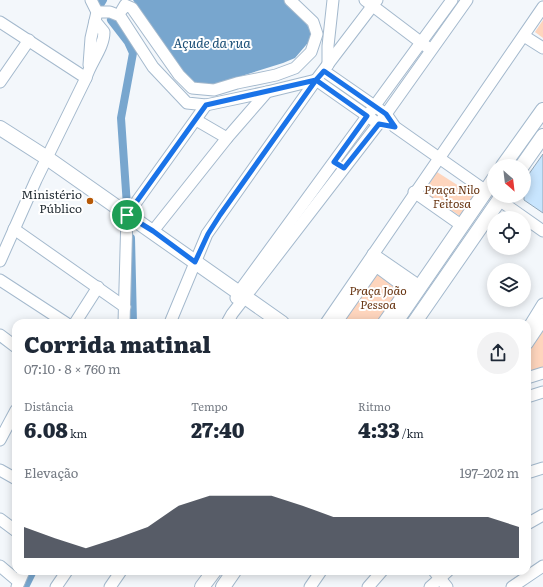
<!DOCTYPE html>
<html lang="pt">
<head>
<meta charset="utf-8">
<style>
  :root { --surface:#fff; --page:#f2f2f3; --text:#1f2937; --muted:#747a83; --accent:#111827 }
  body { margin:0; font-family:Literata,serif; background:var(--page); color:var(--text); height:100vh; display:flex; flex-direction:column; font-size:15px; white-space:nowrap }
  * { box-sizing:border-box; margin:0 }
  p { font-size:13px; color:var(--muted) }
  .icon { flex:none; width:22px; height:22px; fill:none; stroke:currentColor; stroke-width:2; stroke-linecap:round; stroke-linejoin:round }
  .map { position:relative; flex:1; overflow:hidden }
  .drawer { position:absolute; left:12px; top:319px; width:519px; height:256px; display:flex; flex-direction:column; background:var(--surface); border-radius:12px; box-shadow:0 2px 10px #0003 }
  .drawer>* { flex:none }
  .needle { width:26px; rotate:152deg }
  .buttons { position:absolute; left:487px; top:159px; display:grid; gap:8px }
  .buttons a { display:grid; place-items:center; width:44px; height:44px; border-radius:50%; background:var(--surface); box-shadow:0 2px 10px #0003; font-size:20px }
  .pin { position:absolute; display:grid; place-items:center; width:34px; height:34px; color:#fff; margin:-17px; border:2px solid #fff; border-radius:50%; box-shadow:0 1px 4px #0007 }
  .round { display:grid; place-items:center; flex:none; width:42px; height:42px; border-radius:21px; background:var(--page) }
  .summary { display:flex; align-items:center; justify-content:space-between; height:68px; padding:0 12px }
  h1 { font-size:22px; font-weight:800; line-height:30px }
  .metrics { display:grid; grid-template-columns:repeat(3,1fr); gap:6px; height:68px; padding:4px 12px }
  .metrics div { display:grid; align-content:center }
  .metrics b { font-size:20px; font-weight:800 }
  .metrics small { font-size:11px; font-weight:400 }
  .metrics p { font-size:11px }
  .chart { height:112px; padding:8px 12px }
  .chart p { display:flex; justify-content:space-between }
  .chart svg { width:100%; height:72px; margin-top:4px; fill:var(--accent); opacity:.7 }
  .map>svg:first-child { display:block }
</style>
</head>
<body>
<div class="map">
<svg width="543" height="587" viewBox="0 0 543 587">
  <rect width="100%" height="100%" fill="#f3f7fb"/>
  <!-- green -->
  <g fill="#fed5bd">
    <path d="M 543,20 L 543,38 L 535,32 Z"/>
    <path d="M 437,172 L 476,197 L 460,216 L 424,192 Z"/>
    <path d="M 374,260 L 416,286 L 389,323 L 329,323 Z"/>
    <path d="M 543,320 L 543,373 L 527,378 L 527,344 Z"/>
  </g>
  <!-- water -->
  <path fill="#78a6ce" d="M 133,0 L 284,0 C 296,12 309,21 312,38 L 295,58 L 283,63 L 216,84 L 203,86 L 191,82 Z"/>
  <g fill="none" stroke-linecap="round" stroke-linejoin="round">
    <!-- canal -->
    <g stroke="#78a6ce" stroke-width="8">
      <path d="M 100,5 L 103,0"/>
      <path d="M 111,20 L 128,42 L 133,53 L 121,118 L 127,206"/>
      <path d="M 131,238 L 133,323"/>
      <path d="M 25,587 L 33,571"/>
    </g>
  </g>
  <!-- building -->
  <path fill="#c8e5fe" stroke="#90a6b8" d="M 543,154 L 543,213 L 524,200 L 524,181 Z"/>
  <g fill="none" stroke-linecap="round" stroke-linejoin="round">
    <defs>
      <g id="minor">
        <path d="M 365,0 L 427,47"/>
        <path d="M 122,10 L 125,5 L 132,8 L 179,75 L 192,88 L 214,90 L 237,83 L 276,75 L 295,68 L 311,52 L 317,34 L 313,22 L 290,0"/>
        <path d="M 97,12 L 110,12 L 120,16 L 153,67 L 187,103 L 206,105 L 267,92"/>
        <path d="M 0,22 L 86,78"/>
        <path d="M 524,36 L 543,48"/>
        <path d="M 89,65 L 91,38 L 97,12 L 91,0"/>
        <path d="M 328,65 L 328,46 L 333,0"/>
        <path d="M 324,71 L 386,114 L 395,127 L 486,191"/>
        <path d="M 316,80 L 373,120"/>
        <path d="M 0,82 L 29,40"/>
        <path d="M 196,120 L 227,138"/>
        <path d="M 414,192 L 461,225"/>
        <path d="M 499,200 L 543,231"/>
        <path d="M 14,229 L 125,307"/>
        <path d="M 153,231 L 227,138 L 267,92 L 316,80"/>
        <path d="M 373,254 L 421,287"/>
        <path d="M 0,261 L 36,180 L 86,78 C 90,63 104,48 104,32 L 95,21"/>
        <path d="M 0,280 L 66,323"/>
        <path d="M 236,298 L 238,293 L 452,0"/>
        <path d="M 75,323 L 98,287"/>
        <path d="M 124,323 L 127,215 L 206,105"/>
        <path d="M 170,323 L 207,234 L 316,80 L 377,0"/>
        <path d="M 227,323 L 232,314 L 386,114 L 467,0"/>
        <path d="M 326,323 L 543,7"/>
        <path d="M 336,323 L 376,266 L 407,289 L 383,323"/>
        <path d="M 527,330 L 543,304"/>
        <path d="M 0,335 L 16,347"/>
        <path d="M 527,344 L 543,320"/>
        <path d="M 527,378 L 543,373"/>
        <path d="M 527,397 L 543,392"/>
        <path d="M 0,440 L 16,410"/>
        <path d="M 0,470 L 16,479"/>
        <path d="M 527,473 L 543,468"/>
        <path d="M 0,519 L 16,531"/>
        <path d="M 527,524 L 543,515"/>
        <path d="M 0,566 L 19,582"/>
        <path d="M 434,571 L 447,587"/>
        <path d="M 17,587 L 24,571"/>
        <path d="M 56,587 L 67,571"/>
        <path d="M 110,587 L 121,571"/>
        <path d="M 310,587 L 321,571"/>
        <path d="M 368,587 L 382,571"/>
        <path d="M 430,587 L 448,571"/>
        <path d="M 512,587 L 543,566"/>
      </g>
      <g id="major">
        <path d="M 0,128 L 47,158 L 282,323"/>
        <path d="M 503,166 L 543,110"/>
        <path d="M 522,166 L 543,136"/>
        <path d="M 395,323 L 494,179"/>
        <path d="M 414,323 L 502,196"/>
        <path d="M 202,587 L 214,571"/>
        <path d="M 223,587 L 234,571"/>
      </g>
    </defs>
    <!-- minor casing -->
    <use href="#minor" stroke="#a4b9cd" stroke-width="13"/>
    <!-- major casing -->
    <use href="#major" stroke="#a4b9cd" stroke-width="16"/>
    <!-- minor -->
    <use href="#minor" stroke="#fff" stroke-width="11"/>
    <!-- major -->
    <use href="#major" stroke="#fff" stroke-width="14"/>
  </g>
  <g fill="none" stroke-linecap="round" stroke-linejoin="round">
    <defs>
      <path id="route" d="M 127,215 L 206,105 L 316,80 L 367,116 L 334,162 L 344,168 L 379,124 L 395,127 L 386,114 L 324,71 L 316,80 L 220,215 L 208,234 L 195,262 L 153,231 L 127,215"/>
    </defs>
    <!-- route casing -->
    <use href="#route" stroke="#fff" stroke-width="8"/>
    <!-- route -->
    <use href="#route" stroke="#1a73e8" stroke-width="5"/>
  </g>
  <!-- markers -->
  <circle fill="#b65907" stroke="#fff" stroke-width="1.5" cx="90" cy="201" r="4"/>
  <g text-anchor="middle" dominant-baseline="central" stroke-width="4" stroke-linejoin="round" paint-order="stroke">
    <!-- park labels -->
    <g font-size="12" font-style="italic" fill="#683512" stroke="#fff">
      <text x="452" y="189">Praça Nilo<tspan x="452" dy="14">Feitosa</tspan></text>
      <text x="378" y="290">Praça João<tspan x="378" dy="14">Pessoa</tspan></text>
    </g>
    <!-- poi labels -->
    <g font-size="12" fill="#293239" stroke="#fff" text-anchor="end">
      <text x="82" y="194">Ministério<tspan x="82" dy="14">Público</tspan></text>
    </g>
    <!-- water labels -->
    <g font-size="13" font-style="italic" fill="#1b4f77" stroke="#fff">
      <text x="212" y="42">Açude da rua</text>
    </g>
  </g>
</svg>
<div class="buttons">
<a><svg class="needle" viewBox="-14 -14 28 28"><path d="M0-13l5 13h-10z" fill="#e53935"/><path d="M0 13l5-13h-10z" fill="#747a83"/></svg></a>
<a><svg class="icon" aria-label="locate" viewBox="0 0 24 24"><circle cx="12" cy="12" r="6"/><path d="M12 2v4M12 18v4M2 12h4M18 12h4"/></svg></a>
<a><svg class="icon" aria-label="layers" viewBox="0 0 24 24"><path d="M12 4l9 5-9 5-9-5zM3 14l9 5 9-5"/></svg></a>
</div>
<div class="pin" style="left:127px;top:215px;background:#1e9e55"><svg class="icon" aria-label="arrive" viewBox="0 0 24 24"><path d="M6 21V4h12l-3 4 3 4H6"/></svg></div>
<section class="drawer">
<div class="summary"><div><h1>Corrida matinal</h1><p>07:10 · 8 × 760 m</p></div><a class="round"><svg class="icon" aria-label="share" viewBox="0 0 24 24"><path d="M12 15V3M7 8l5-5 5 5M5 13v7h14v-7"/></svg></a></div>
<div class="metrics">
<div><p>Distância</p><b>6.08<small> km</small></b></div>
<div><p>Tempo</p><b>27:40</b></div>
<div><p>Ritmo</p><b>4:33<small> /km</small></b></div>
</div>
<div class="chart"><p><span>Elevação</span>197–202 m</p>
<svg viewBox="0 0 160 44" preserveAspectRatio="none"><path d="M0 44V25L10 32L20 38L30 32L40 25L50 12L60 6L70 6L80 6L90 12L100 19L110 19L120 19L130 19L140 19L150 19L160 25V44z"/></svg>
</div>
</section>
</div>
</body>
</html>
